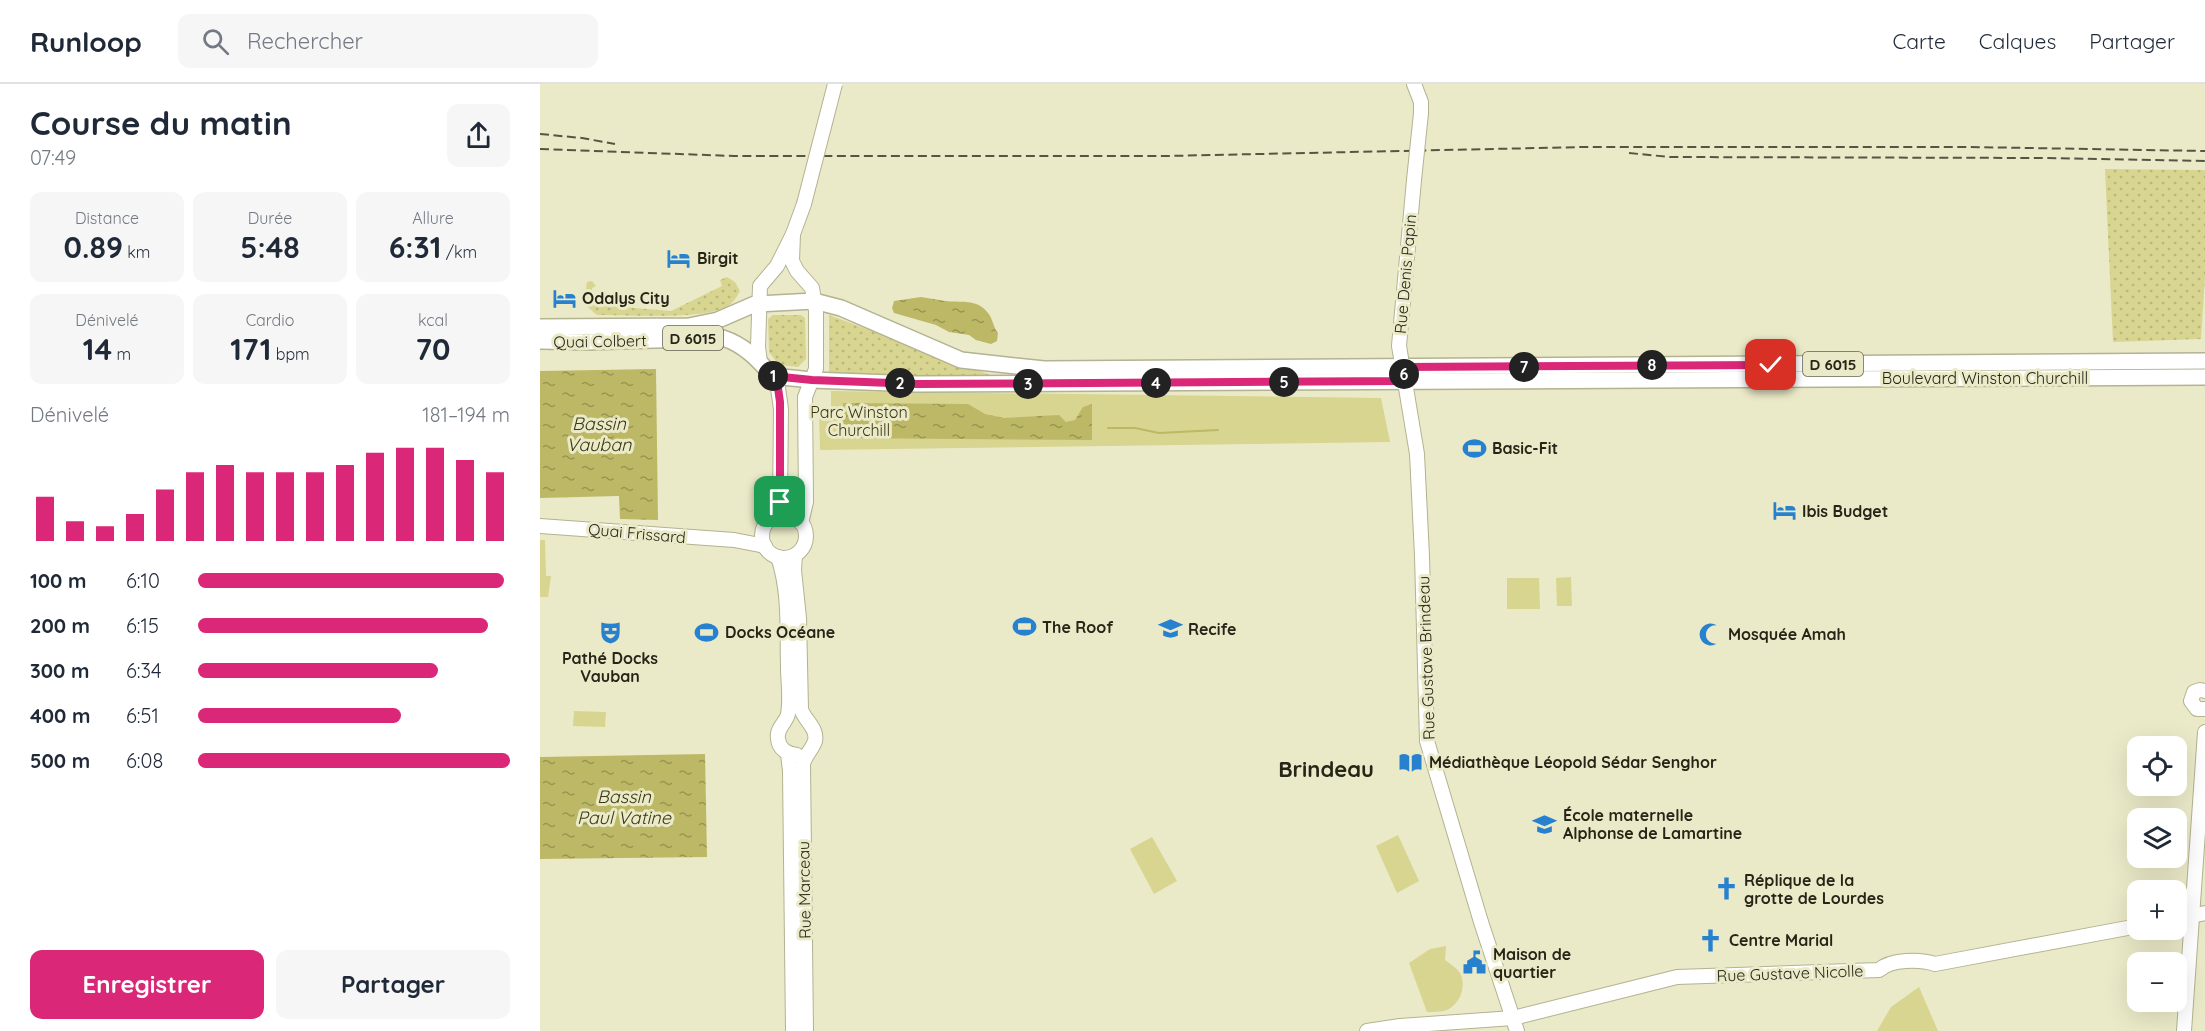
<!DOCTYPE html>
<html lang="fr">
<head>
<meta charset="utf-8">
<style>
  :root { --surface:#fff; --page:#f6f6f7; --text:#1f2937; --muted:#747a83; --line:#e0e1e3; --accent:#db2777 }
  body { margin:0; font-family:Quicksand,sans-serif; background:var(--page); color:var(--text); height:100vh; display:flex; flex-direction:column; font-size:22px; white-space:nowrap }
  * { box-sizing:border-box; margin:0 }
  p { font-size:20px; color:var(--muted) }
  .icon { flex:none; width:33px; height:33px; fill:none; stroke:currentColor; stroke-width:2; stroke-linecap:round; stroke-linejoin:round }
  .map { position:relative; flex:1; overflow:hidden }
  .sheet { display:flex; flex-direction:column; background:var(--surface); width:540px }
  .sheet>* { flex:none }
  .fabs { position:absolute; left:1587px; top:652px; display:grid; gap:12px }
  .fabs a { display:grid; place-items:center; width:60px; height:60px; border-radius:12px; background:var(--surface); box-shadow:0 6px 24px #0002; font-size:30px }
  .pin { position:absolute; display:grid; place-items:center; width:51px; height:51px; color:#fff; margin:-26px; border-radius:12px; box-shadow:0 3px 9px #0006 }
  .km { position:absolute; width:30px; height:30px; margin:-15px; border-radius:50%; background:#222; color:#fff; font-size:16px; line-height:30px; text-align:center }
  .round { display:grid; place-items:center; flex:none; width:63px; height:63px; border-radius:12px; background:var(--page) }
  .summary { display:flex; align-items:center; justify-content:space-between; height:102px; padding:0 30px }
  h1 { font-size:33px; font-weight:700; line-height:45px }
  .stats { display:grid; grid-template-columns:repeat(3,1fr); gap:9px; height:102px; padding:6px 30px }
  .stats div { display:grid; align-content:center; border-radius:12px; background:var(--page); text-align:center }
  .stats b { font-size:30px; font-weight:700 }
  .stats small { font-size:16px; font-weight:400 }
  .stats p { font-size:16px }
  .chart { height:168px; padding:12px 30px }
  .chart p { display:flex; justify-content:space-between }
  .chart svg { width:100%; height:108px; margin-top:6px; stroke:var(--accent); stroke-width:6 }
  .primary-button { display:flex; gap:12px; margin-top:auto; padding:12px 30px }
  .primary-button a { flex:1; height:69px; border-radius:12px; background:var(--accent); color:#fff; font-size:24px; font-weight:700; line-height:69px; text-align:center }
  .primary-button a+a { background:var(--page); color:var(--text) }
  ul { padding:0 30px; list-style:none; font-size:20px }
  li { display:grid; grid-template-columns:96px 72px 1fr; align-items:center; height:45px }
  li i { height:15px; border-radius:8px; background:var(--accent) }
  header { display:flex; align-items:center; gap:36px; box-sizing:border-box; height:84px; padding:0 30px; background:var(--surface); border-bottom:2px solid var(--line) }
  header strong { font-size:28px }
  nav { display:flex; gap:33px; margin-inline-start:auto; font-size:21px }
  .search { width:420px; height:54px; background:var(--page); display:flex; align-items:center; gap:15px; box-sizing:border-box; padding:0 21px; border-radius:12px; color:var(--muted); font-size:22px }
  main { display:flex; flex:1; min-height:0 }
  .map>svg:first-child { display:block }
</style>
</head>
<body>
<header>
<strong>Runloop</strong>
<div class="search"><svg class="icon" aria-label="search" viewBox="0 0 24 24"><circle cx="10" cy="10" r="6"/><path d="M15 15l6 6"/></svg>Rechercher</div>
<nav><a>Carte</a><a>Calques</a><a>Partager</a></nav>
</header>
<main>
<section class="sheet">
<div class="summary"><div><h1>Course du matin</h1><p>07:49</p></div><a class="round"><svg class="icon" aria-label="share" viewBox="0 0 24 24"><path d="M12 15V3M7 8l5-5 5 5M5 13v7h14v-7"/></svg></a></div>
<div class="stats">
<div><p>Distance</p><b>0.89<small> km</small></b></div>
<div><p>Durée</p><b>5:48</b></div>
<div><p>Allure</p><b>6:31<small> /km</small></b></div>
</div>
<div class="stats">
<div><p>Dénivelé</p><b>14<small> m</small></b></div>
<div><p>Cardio</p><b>171<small> bpm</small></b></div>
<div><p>kcal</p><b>70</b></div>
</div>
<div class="chart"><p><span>Dénivelé</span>181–194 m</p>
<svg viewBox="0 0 160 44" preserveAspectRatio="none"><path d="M5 44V26M15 44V36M25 44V38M35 44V33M45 44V23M55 44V16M65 44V13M75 44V16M85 44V16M95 44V16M105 44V13M115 44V8M125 44V6M135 44V6M145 44V11M155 44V16"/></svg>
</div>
<ul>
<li><b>100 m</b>6:10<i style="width:98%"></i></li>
<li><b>200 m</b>6:15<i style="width:93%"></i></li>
<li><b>300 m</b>6:34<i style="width:77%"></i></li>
<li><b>400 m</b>6:51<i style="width:65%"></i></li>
<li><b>500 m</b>6:08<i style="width:100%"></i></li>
</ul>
<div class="primary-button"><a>Enregistrer</a><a>Partager</a></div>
</section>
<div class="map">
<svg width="1665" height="947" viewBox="0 0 1665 947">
  <defs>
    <pattern id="grass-dots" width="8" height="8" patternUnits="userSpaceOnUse" patternTransform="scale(1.5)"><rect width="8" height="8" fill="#d8d590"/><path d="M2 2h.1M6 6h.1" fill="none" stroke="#b9b77b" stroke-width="1.8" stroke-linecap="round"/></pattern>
    <pattern id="water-ripples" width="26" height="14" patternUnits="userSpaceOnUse" patternTransform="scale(1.5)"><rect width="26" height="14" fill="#bcb865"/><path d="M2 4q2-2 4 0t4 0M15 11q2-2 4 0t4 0" fill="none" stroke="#999552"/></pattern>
  </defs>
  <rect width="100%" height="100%" fill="#ebeac8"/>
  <!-- grass -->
  <g fill="url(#grass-dots)">
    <path d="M 1565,85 L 1665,86 L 1665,193 L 1661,255 L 1573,258 Z"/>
    <path d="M 187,193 L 195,198 L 200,207 C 197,212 194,218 188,222 C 166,236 87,231 57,231 L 44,220 L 47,198 L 52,197 L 56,202 L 52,204 L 53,210 L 60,218 L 71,222 L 131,227 L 182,202 L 180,196 Z"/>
    <path d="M 233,231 L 261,231 L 265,234 L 266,275 L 258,283 L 239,281 L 229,268 L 228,235 Z"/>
    <path d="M 289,231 L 453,292 L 453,295 L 289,290 Z"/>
  </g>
  <!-- green -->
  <g fill="#d8d590">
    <path d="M 291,307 L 841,314 L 850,358 L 280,366 L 279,330 L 291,328 Z"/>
    <path d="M 0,456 L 5,456 L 6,492 L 11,492 L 8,513 L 0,513 Z"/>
    <path d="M 1031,493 L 1032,522 L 1017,522 L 1016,494 Z"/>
    <path d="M 967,494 L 999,494 L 1000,525 L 967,525 Z"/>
    <path d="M 34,627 L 66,628 L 65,643 L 33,642 Z"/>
    <path d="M 858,751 L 879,797 L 857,809 L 836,762 Z"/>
    <path d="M 612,753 L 637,797 L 614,810 L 590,765 Z"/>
    <path d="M 906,862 L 905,876 C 910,880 917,884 920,889 C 927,902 920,920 907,926 C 901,928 894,928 887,928 L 869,879 L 890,865 Z"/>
    <path d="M 1379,903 L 1398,947 L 1337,947 L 1351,923 Z"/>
  </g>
  <!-- water -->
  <g fill="url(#water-ripples)">
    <path d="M 381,213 C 389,214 397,216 405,217 C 420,219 437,214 448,229 C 453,235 453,243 458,249 L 457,257 L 451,260 L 436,256 L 429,251 L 409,248 L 396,241 L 354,229 L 352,224 L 354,217 Z"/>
    <path d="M 116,285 L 118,436 L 80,435 L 79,412 L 0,414 L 0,287 Z"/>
    <path d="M 303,319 L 428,320 L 445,330 L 464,334 L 519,331 L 526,338 L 535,336 L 543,323 L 552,320 L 552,356 L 302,354 Z"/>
    <path d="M 165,670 L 167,773 L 0,775 L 0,673 Z"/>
  </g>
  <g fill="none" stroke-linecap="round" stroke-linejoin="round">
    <!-- stream -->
    <path stroke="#bcb865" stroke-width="2" d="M 568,344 L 595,344 L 619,349 L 678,346"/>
    <defs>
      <g id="secondary">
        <path d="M 874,0 L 881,18 L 881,29"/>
        <path d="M 874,96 L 859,262 L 877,370 L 882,472 L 887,657 L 941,838 L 977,947"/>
        <path d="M 253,150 L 252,177 L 257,187 L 272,204 L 276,227 L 276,285 L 265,313 L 266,418 L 261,439"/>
        <path d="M 220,278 L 218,263 L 220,202 L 237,182 L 253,150 L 264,120"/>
        <path d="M 232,292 L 238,304 L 241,325 L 240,418 L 233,433"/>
        <circle cx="244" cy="452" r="22"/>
        <path d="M 0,442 L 194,456 L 225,462"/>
        <path d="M 255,471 L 254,486 L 259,534 L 261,625 C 264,636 278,644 275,657 C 272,666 265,671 263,680 L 266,947"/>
        <path d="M 238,473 C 250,507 247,548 248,583 C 248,598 251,615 248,630 C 246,639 236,644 238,655 C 239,665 247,670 257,671"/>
        <path d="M 1665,607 L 1660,606 L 1654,608 L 1651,617 L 1657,625 L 1665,625"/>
        <path d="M 248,670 L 250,687 L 253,947"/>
        <path d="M 1636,835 L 1665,829"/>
        <path d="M 827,947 L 860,942 L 973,934 L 1137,893 L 1339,886 C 1351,875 1380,875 1395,880 L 1598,842"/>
        <path d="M 1644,947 L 1665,648"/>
      </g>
      <g id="primary">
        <path d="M 0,243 L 149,242 L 178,236 L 215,220 L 274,217 L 301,224 L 421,276 L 504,285 L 1665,277"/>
        <path d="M 0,257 L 46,258 L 183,254 C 204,261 218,275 232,292 L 272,296 L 377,300 L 1665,293"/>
      </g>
    </defs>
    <!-- secondary casing -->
    <use href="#secondary" stroke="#b3b291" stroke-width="16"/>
    <!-- primary casing -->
    <use href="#primary" stroke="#b3b291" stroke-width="18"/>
    <!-- secondary -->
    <use href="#secondary" stroke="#fff" stroke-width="14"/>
    <!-- primary -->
    <use href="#primary" stroke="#fff" stroke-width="15"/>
    <!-- rail -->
    <g stroke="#565543" stroke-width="2" stroke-dasharray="9 4.5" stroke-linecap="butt">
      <path d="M 0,50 L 42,54 L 75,60"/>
      <path d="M 0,65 L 194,72 L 626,72 L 1045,63 L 1431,63 L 1665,67"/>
      <path d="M 1089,69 L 1130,73 L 1508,74 L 1665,77"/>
    </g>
    <defs>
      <g id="secondary-bridge">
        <path d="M 874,96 L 881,29"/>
        <path d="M 264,120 L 295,0"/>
      </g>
    </defs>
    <!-- secondary-bridge casing -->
    <use href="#secondary-bridge" stroke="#b3b291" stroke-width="16" stroke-linecap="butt"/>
    <!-- secondary-bridge -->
    <use href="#secondary-bridge" stroke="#fff" stroke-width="14"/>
  </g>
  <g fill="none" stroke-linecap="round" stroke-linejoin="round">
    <defs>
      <path id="route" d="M 240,418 L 240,318 L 238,304 L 232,292 L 272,296 L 377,300 L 865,297 L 863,283 L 1231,281"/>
    </defs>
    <!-- route casing -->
    <use href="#route" stroke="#fff" stroke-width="12"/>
    <!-- route -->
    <use href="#route" stroke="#db2777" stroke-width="8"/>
  </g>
  <!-- icons -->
  <defs>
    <symbol id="hotel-bare" viewBox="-9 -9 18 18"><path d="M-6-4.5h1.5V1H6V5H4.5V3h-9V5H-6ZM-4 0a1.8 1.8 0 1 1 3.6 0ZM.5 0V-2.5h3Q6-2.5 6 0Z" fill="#2781cf" stroke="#ebeac8" stroke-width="2.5" paint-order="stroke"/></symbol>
    <symbol id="stadium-bare" viewBox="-9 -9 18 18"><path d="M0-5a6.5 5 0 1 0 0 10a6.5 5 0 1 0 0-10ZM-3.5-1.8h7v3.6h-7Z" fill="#2781cf" stroke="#ebeac8" stroke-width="2.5" paint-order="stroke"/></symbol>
    <symbol id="school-bare" viewBox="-9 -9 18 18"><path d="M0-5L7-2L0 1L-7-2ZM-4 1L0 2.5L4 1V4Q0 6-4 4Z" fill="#2781cf" stroke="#ebeac8" stroke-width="2.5" paint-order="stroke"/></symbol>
    <symbol id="theatre-bare" viewBox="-9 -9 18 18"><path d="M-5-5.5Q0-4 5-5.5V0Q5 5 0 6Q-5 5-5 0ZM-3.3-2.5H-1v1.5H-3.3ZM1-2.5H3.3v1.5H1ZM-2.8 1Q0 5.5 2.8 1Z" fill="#2781cf" stroke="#ebeac8" stroke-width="2.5" paint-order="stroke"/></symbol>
    <symbol id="mosque-bare" viewBox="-9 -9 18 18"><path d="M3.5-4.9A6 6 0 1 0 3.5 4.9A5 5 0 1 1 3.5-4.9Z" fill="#2781cf" stroke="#ebeac8" stroke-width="2.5" paint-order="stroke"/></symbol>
    <symbol id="library-bare" viewBox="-9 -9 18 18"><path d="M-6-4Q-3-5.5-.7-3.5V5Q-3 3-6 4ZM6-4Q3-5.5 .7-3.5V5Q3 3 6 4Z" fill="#2781cf" stroke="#ebeac8" stroke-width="2.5" paint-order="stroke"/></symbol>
    <symbol id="church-bare" viewBox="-9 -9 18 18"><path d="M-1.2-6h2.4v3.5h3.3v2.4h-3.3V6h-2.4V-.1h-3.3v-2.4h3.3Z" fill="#2781cf" stroke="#ebeac8" stroke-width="2.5" paint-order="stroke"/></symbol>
    <symbol id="civic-bare" viewBox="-9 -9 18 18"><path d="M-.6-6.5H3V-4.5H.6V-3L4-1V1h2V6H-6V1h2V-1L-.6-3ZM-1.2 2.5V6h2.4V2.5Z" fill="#2781cf" stroke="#ebeac8" stroke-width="2.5" paint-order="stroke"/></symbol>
  </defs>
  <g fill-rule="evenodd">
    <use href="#hotel-bare" x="122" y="158" width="33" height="33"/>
    <use href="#hotel-bare" x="8" y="198" width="33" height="33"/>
    <use href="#stadium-bare" x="918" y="348" width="33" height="33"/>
    <use href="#hotel-bare" x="1228" y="410" width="33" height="33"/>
    <use href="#stadium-bare" x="468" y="526" width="33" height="33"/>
    <use href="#school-bare" x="614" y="528" width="33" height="33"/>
    <use href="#stadium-bare" x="150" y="532" width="33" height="33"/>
    <use href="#theatre-bare" x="54" y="532" width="33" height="33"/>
    <use href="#mosque-bare" x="1154" y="534" width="33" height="33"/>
    <use href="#library-bare" x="854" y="662" width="33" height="33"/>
    <use href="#school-bare" x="988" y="724" width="33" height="33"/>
    <use href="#church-bare" x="1170" y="788" width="33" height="33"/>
    <use href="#church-bare" x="1154" y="840" width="33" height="33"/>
    <use href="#civic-bare" x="918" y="862" width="33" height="33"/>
  </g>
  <g text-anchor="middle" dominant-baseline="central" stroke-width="6" stroke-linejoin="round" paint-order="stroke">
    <!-- shield labels -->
    <g fill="#ebeac8" stroke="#61604d" stroke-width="1.5">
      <rect x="123" y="242" width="60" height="24" rx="4.5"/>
      <rect x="1263" y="268" width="60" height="24" rx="4.5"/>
    </g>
    <g font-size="15" font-weight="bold" fill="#262518">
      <text x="153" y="254">D 6015</text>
      <text x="1293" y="280">D 6015</text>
    </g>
    <!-- poi labels -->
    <g font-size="16" font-weight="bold" fill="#262518" stroke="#ebeac8" text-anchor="start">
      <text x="157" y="174">Birgit</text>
      <text x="42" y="214">Odalys City</text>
      <text x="952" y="364">Basic-Fit</text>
      <text x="1262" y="427">Ibis Budget</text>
      <text x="502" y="543">The Roof</text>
      <text x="648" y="545">Recife</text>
      <text x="185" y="548">Docks Océane</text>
      <text x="1188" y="550">Mosquée Amah</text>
      <text x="70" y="574" text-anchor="middle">Pathé Docks<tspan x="70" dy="18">Vauban</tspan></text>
      <text x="889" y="678">Médiathèque Léopold Sédar Senghor</text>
      <text x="1023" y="731">École maternelle<tspan x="1023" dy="18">Alphonse de Lamartine</tspan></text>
      <text x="1204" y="796">Réplique de la<tspan x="1204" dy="18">grotte de Lourdes</tspan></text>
      <text x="1189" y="856">Centre Marial</text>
      <text x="953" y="870">Maison de<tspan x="953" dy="18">quartier</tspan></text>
    </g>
    <!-- street labels -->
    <g font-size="16" fill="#262518" stroke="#ebeac8">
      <text transform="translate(865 190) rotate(-85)">Rue Denis Papin</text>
      <text transform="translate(60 257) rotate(-1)">Quai Colbert</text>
      <text x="1445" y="294">Boulevard Winston Churchill</text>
      <text transform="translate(97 449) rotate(5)">Quai Frissard</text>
      <text transform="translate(886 574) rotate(-92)">Rue Gustave Brindeau</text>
      <text transform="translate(264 806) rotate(-91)">Rue Marceau</text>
      <text transform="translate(1250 889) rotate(-2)">Rue Gustave Nicolle</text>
    </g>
    <!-- park labels -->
    <g font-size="16" fill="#383612" stroke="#ebeac8">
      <text x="319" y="328">Parc Winston<tspan x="319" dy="18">Churchill</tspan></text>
    </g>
    <!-- water labels -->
    <g font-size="18" font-style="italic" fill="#3a3814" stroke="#ebeac8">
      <text x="59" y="339">Bassin<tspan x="59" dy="21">Vauban</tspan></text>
      <text x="84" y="712">Bassin<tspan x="84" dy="21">Paul Vatine</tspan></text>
    </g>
    <!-- district labels -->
    <g font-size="22" font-weight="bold" fill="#262518" stroke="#ebeac8">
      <text x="786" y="685">Brindeau</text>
    </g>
  </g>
</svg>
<div class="fabs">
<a><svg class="icon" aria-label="locate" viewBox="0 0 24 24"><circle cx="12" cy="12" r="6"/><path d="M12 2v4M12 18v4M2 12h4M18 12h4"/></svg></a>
<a><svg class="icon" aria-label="layers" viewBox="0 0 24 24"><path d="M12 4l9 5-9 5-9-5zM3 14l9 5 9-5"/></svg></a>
<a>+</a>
<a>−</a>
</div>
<div class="pin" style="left:240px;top:418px;background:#1e9e55"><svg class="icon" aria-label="arrive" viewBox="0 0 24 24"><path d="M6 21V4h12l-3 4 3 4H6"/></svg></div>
<div class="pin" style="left:1231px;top:281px;background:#d93025"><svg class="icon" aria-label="check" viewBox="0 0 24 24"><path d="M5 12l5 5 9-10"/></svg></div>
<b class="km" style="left:233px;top:292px">1</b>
<b class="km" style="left:360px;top:299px">2</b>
<b class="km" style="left:488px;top:300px">3</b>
<b class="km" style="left:616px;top:299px">4</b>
<b class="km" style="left:744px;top:298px">5</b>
<b class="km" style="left:864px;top:290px">6</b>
<b class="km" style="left:984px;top:283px">7</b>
<b class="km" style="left:1112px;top:281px">8</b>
</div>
</main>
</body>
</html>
